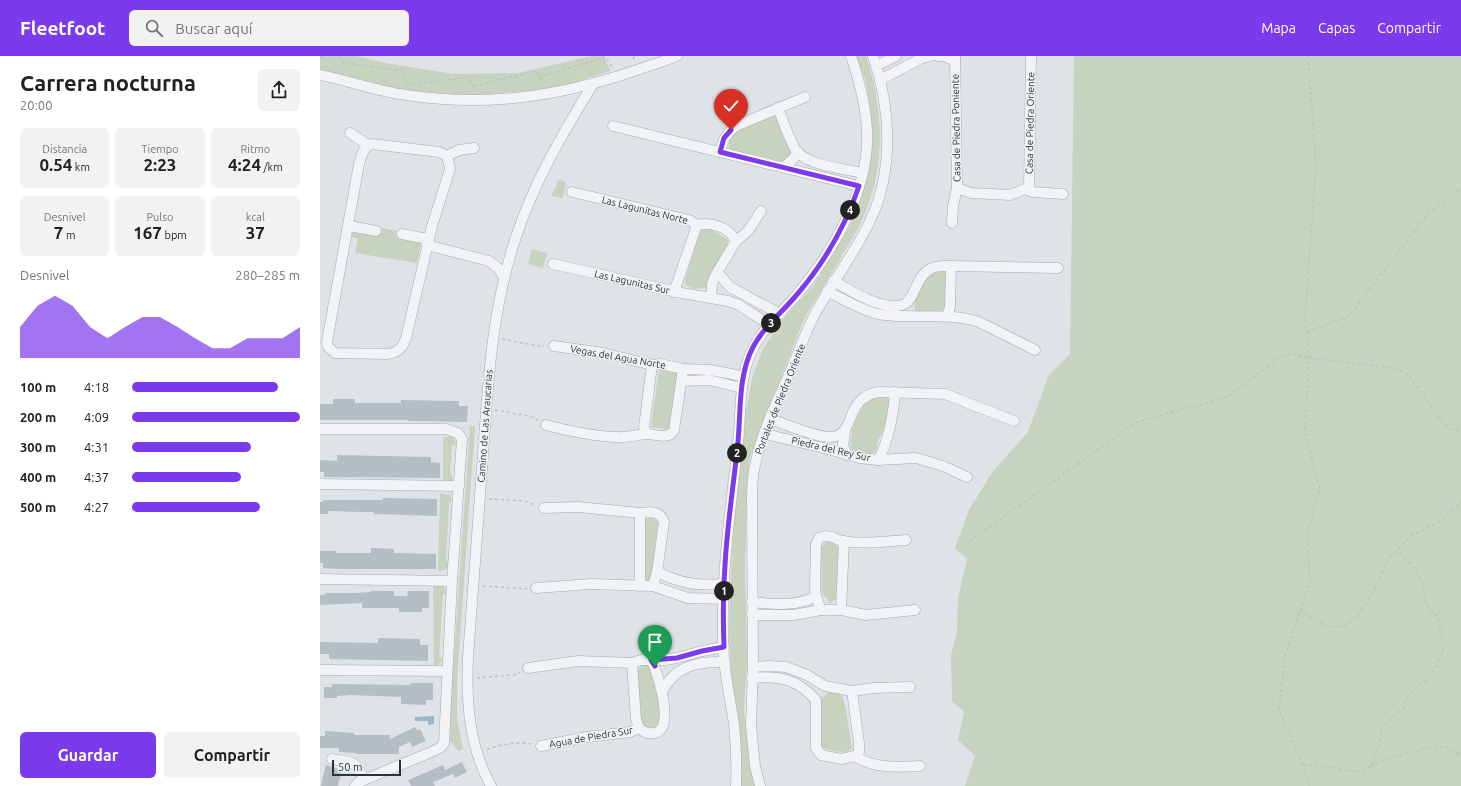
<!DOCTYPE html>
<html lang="es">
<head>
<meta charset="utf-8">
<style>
  :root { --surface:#fff; --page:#f2f2f2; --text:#202124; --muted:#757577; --accent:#7c3aed }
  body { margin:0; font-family:Ubuntu,sans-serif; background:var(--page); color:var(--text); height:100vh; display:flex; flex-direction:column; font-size:15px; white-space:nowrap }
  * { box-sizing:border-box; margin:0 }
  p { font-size:13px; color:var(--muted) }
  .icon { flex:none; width:22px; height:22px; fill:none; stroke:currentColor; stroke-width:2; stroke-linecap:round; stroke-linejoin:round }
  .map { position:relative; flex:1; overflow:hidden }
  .sheet { display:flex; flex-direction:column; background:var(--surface); width:320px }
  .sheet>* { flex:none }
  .scale { position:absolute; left:12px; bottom:10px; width:69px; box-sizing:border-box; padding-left:4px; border:2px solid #27333f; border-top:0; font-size:11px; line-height:14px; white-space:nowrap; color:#27333f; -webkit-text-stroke:3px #eef2f5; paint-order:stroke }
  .pin { position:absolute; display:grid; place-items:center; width:34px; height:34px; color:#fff; margin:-41px -17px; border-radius:50% 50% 50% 0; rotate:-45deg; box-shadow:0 0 4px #0007 }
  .pin .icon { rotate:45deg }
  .km { position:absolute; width:20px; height:20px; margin:-10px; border-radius:50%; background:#222; color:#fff; font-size:11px; line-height:20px; text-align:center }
  .round { display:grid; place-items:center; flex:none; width:42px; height:42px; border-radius:6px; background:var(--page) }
  .overview { display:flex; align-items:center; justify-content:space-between; height:68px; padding:0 20px }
  h1 { font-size:22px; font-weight:700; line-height:30px }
  .stats { display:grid; grid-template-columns:repeat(3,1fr); gap:6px; height:68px; padding:4px 20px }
  .stats div { display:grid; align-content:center; border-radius:6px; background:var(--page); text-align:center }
  .stats b { font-size:17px; font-weight:700 }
  .stats small { font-size:11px; font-weight:400 }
  .stats p { font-size:11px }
  .chart { height:112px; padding:8px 20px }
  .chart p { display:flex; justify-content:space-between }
  .chart svg { width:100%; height:72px; margin-top:4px; fill:var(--accent); opacity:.7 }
  .cta { display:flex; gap:8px; margin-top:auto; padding:8px 20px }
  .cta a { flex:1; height:46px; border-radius:6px; background:var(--accent); color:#fff; font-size:16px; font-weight:700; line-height:46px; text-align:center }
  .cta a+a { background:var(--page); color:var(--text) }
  ul { padding:0 20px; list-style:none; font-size:13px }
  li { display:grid; grid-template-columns:64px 48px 1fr; align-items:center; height:30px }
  li i { height:10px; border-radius:5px; background:var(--accent) }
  header { display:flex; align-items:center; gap:24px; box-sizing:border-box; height:56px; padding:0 20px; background:var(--accent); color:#fff }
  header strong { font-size:19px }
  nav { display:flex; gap:22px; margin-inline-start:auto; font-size:14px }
  .search { width:280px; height:36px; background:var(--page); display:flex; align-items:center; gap:10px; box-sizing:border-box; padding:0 14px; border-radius:6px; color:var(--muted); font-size:15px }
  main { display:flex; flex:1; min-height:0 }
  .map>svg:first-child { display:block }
</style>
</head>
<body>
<header>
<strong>Fleetfoot</strong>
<div class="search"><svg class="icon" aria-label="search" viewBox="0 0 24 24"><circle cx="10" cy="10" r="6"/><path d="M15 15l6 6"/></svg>Buscar aquí</div>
<nav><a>Mapa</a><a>Capas</a><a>Compartir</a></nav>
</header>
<main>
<section class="sheet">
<div class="overview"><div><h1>Carrera nocturna</h1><p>20:00</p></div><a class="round"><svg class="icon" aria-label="share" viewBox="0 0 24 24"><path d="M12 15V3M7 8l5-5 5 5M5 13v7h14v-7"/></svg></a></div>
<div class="stats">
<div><p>Distancia</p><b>0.54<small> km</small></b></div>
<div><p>Tiempo</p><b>2:23</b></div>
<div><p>Ritmo</p><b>4:24<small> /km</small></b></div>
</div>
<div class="stats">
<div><p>Desnivel</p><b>7<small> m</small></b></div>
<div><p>Pulso</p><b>167<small> bpm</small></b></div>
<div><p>kcal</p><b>37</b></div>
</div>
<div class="chart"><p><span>Desnivel</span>280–285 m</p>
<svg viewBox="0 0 160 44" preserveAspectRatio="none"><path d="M0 44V25L10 12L20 6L30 12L40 25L50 32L60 25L70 19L80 19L90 25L100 32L110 38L120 38L130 32L140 32L150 32L160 25V44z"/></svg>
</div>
<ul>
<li><b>100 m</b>4:18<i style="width:87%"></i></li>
<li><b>200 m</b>4:09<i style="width:100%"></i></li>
<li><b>300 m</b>4:31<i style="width:71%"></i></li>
<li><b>400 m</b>4:37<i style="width:65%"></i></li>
<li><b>500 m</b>4:27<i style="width:76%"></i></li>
</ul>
<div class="cta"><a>Guardar</a><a>Compartir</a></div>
</section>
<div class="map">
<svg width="1141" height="730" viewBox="0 0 1141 730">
  <rect width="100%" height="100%" fill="#dee3e8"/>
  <!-- green -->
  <g fill="#c7d2bf">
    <path d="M 0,0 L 36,0 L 66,7 L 133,18 L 198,17 L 272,0 L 284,0 L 290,15 L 237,32 L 159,39 L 89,36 L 28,20 L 0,15 Z"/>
    <path d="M 536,0 L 546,0 C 565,58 566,115 539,171 L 484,263 L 430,401 L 427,426 L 425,514 L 427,603 L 424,654 L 429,702 L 435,730 L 419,730 L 414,642 L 411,616 L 409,572 L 413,467 L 426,355 L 433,319 L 443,293 L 460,267 L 493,230 L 521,185 L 530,170 L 543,137 L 547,119 L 551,70 L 548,38 L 545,23 Z"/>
    <path d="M 754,0 L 1141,0 L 1141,730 L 645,730 L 655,700 L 638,684 L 644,656 L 632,645 L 631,599 L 637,576 L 638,542 L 647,503 L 635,492 L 649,454 L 673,415 L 708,376 L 729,319 L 750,298 Z"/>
    <path d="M 449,61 L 455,61 L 458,64 L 472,96 L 464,106 L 409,93 L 409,84 L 418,74 Z"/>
    <path d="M 239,124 L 246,126 L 243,142 L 231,140 Z"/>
    <path d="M 62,172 L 77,175 L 76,181 L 101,187 L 97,207 L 35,197 L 38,183 L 32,181 L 33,174 L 61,178 Z"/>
    <path d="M 390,173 L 408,184 L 407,194 L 386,232 L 374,233 L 365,229 L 365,224 L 380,174 Z"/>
    <path d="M 212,193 L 227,197 L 223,212 L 208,208 Z"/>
    <path d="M 617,214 L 627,215 L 627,247 L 622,255 L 603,257 L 595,254 C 593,244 600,226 608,219 C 610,217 615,216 617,214 Z"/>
    <path d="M 339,313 L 358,316 L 350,374 L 331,371 Z"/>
    <path d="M 560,341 L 567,342 L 570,345 L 567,368 L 558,384 L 556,396 L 551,398 L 532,394 C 526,382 539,350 551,343 C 553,342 557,342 560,341 Z"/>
    <path d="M 150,370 L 155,370 L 137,623 L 137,663 L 143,693 L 138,695 L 130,684 L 131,643 Z"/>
    <path d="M 123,381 L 133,381 L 137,389 L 132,389 L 130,418 L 133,421 L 131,426 L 123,426 Z"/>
    <path d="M 120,437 L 130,439 L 133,445 L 129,446 L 126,504 L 129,508 C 127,514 125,515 118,515 Z"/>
    <path d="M 331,461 L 338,466 L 332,516 L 330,525 L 324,525 L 324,464 Z"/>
    <path d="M 506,486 L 514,486 L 518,492 L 516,543 L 510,547 L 502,537 L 501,492 Z"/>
    <path d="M 113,528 L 123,530 L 128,537 L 123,538 L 119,602 L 123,603 L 118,609 L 114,609 Z"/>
    <path d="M 328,608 L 335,620 L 341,662 L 337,672 L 329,673 L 321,668 L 317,616 L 322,609 Z"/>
    <path d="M 508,636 L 521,637 L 526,653 L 532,693 L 524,697 L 505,693 L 500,689 L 501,643 Z"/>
  </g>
  <!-- water -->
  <path fill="#99b7c8" d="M 114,660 L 114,668 L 108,669 L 108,665 L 95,665 L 95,661 Z"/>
  <!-- building -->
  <g fill="#b5bdc5">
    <path d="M 13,343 L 35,343 L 35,347 L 81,347 L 81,344 L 139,345 L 139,350 L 148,350 L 147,366 L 88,365 L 88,364 L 0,364 L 0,348 L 13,348 Z"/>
    <path d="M 17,399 L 111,401 L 111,406 L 120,407 L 120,422 L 4,421 L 4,416 L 0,416 L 0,404 L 17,405 Z"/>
    <path d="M 63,442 L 117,443 L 117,460 L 54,458 L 54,456 L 41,456 L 8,455 L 8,458 L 0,458 L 0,446 L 3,446 L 3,444 L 63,444 Z"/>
    <path d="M 51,492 L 74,493 L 74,497 L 116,498 L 116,513 L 18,513 L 3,512 L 3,507 L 0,507 L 0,495 L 16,495 L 16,497 L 51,497 Z"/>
    <path d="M 51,535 L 74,535 L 74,540 L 87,540 L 88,535 L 109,535 L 109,552 L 102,552 L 102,556 L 79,556 L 79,552 L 42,552 L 42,547 L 0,549 L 0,539 L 5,539 L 5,537 L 35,537 L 51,536 Z"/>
    <path d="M 58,582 L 100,583 L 100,589 L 108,589 L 108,605 L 9,603 L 9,598 L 0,598 L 0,586 L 58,587 Z"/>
    <path d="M 90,627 L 113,627 L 113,644 L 106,644 L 106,649 L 81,648 L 81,641 L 31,639 L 17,640 L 17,642 L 4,642 L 4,631 L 12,631 L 12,628 L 90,629 Z"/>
    <path d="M 95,671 L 97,674 L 100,673 L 106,685 L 92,691 L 90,686 L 79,691 L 79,698 L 36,698 L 36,697 L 19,696 L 19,692 L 0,692 L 0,680 L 5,680 L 5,675 L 34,677 L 34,679 L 70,679 L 70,683 Z"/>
    <path d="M 142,706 L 147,716 L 135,722 L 133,718 L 113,726 L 115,730 L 91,730 L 88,724 L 123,709 L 125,714 Z"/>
    <path d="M 6,709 L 22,714 L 18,730 L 1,730 Z"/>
  </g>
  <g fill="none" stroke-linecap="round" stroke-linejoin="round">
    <defs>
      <g id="minor">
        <path d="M 618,0 L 624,0 L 635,5"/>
        <path d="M 556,10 L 576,0"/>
        <path d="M 0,19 C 29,25 57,35 86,39 C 166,51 237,41 314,15 C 328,10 343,6 357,0"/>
        <path d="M 560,24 L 600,3 L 611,0"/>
        <path d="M 458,52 C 463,65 468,80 475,93 C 486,110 523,112 542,117"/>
        <path d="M 293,70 L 539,130"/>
        <path d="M 30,77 L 48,89"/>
        <path d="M 52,88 L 119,96 L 127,100 L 130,113 L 112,170 L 86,282 C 82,292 78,297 67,298 L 15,297 L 8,291 L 7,286 L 39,108 C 42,99 43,91 52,88 Z"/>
        <path d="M 400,96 C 403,85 406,77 416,70 L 485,41"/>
        <path d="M 127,100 L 139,94 L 154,92"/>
        <path d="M 464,111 L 473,103 L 478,96"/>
        <path d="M 637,132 L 651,137 L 690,139 L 705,133 L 712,136 L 743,138"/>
        <path d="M 709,135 L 711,0"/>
        <path d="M 252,136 L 369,164 L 377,169 C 392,166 409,171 416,185"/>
        <path d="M 632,167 L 633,150 L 637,132 L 635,0"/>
        <path d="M 29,170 L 56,175"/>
        <path d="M 82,178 L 108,183"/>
        <path d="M 107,189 L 169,205 L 178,212 L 184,222"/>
        <path d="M 233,208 L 362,237 L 408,245 L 419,249 L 450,269"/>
        <path d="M 398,217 L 410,231 L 460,258"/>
        <path d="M 513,225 C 528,233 544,244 561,248 C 601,259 588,226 610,213 C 616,209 624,210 631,210 L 738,212"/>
        <path d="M 507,235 C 523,243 541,254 558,258 C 591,264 626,255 659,266 L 715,294"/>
        <path d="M 354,236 L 377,169"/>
        <path d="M 391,241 L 392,228 L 395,220 L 416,185 L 428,175 L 441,155"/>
        <path d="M 627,260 L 630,251 L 631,210"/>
        <path d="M 234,290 L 283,297 L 332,309 L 340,308 L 363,313 L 390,314 L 412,318 L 423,321"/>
        <path d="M 362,325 L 389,324 L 422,332"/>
        <path d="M 450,363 C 465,368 495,381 509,381 C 529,382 528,361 537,349 C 542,341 551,337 560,336 L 625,338 L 694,365"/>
        <path d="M 226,369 C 249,375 272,380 296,381 C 306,382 316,379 326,378 C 335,378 350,384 354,374 L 363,313"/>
        <path d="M 0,373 L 126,373 L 138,377 L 142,383 L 132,525 L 124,687 L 121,691 L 116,694 L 39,726 L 35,730"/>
        <path d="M 525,376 L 523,389 L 527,399"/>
        <path d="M 327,378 L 324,371 L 332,309"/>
        <path d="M 445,378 L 508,393 L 539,402 L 558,404 L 596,402 L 623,410 L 647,421"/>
        <path d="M 558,404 C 568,388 574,355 575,336"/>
        <path d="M 0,428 L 139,430"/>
        <path d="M 224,452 L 258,451 L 320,457 C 330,456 340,454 344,466 L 337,516 L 333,530"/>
        <path d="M 320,457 L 320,530"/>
        <path d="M 337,516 C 363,528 376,530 404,528"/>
        <path d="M 0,523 L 132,525"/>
        <path d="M 216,532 L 271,528 L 333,530 L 368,542 L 404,543"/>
        <path d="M 432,546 C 452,548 478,551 496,540"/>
        <path d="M 501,554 L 496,540 L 495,532 L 496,489 L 499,482 C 509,477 514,483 523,485 C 538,489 569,485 586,484"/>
        <path d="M 521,554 L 524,485"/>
        <path d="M 432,559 L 474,559 L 501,554 L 521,554 L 546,559 L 595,554"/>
        <path d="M 312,607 L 316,663 L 319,672"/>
        <path d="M 433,611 L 449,610 L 466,611 L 487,619 L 505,630 L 532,635 L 554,632 L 590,631"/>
        <path d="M 208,612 L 258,605 L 312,607 L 321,604 L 345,604 L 357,602 L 382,595 L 404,591"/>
        <path d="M 0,614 L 127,615"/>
        <path d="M 432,622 C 459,619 477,623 496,644 L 496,692 L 501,699 L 521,703 L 535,700 C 554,713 578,711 600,710"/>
        <path d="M 532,635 L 539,687 L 539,696 L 535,700"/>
        <path d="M 342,636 C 355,610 377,605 405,606"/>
        <path d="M 319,672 C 323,676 328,678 334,677 C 356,675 338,616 331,604"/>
        <path d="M 221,690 L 267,681 L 310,676 L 319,672"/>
        <path d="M 12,703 C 33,707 35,703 44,724"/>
        <path d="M 171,730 C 149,690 146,646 148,601 C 153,534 158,466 163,399 C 168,325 172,252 196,181 C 214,126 243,77 273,28"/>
        <path d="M 416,730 C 417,709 416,689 414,668 C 411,647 406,625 404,603 C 399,531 410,459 418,387 C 421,362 419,335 426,311 C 433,282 455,263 474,242 C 511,199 550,135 547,75 C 546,50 539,24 531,0"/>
        <path d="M 440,730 L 435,710 L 431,670 L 433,611 L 432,441 C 432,428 433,416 436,405 C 443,372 460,340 473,309 C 481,290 488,269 499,251 C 515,222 536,195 550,165 C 574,114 571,52 553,0"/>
      </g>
    </defs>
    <!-- minor casing -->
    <use href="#minor" stroke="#a3abb2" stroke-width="11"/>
    <!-- path -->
    <g stroke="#bcc1c6" stroke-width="1.5" stroke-dasharray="3 3" stroke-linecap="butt">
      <path d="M 19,0 L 23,7 L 84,15 L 86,29 L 149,21 L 156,34"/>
      <path d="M 988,0 L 996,109 L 985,264 L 987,276 L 989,302 L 985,376 L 1000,433 L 987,478 L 990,525 L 966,596 L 959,654 L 983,709 L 989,730"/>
      <path d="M 0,1 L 5,0"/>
      <path d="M 313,3 L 315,0"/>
      <path d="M 219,21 L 286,1 L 291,10"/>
      <path d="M 154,30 L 216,15 L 223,28"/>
      <path d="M 987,276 L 1029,260 L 1109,156 L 1141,133"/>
      <path d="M 182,283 L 218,290 L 224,290"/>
      <path d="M 175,354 L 209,360 L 218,364"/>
      <path d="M 169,443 L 205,445 L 215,449"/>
      <path d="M 650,485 L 817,366 L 907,341 L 959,302 L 974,298 L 989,302 L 1072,312 L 1089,319 L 1122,366 L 1132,374 L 1141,374"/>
      <path d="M 163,530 L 207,533"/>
      <path d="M 980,554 C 1003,570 1019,582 1040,556 C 1047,547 1053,537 1058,527 C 1060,522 1062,515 1064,510 C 1069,501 1078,494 1084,487 C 1092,477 1102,475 1113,469 C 1123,464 1133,455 1141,446"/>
      <path d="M 157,622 L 194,619 L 200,616"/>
      <path d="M 167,693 C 180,689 198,685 212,688"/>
      <path d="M 983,709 L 999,709 L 1031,715 L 1043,715 L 1051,710 L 1058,693 L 1062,672 L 1084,651 L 1087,641 L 1092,634 L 1104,626 L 1109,620 L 1115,613 L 1123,596 L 1122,583 L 1118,562 L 1106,548 L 1102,525 L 1092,510 L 1078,495"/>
      <path d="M 1051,710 C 1067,704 1113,686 1128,692 C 1132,693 1137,698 1141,700"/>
    </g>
    <!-- minor -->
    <use href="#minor" stroke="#f1f3f6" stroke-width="10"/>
  </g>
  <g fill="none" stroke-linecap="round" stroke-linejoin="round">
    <defs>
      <path id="route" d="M 335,610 L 331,604 L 357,602 L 382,595 L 404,591 C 403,564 403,537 405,510 C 407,468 414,427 418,386 C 421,354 418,320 433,291 C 443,272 460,258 474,242 C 503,209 525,171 539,130 L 400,96 L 404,82 L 411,74"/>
    </defs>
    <!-- route casing -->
    <use href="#route" stroke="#fff" stroke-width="8"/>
    <!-- route -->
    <use href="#route" stroke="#7c3aed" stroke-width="5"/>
  </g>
  <g text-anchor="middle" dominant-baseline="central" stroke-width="3" stroke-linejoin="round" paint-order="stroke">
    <!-- street labels -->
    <g font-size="10" fill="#27333f" stroke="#eef2f5">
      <text transform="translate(710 67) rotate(-89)">Casa de Piedra Oriente</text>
      <text transform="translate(636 72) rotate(-91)">Casa de Piedra Poniente</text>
      <text transform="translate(325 154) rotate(14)">Las Lagunitas Norte</text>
      <text transform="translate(312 226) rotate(13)">Las Lagunitas Sur</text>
      <text transform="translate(298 301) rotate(10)">Vegas del Agua Norte</text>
      <text transform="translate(460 343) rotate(-68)">Portales de Piedra Oriente</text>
      <text transform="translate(165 370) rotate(-86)">Camino de Las Araucarias</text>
      <text transform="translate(511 393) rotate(13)">Piedra del Rey Sur</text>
      <text transform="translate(271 681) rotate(-10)">Agua de Piedra Sur</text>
    </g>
  </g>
</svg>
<div class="scale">50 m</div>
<div class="pin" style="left:335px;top:610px;background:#1e9e55"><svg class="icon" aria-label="arrive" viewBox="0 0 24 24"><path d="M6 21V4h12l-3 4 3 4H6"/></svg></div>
<div class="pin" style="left:411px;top:74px;background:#d93025"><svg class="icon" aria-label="check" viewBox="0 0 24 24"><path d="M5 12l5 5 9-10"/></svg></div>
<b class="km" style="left:404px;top:535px">1</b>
<b class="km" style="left:417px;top:397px">2</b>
<b class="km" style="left:451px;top:267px">3</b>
<b class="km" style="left:530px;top:154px">4</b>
</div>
</main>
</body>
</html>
